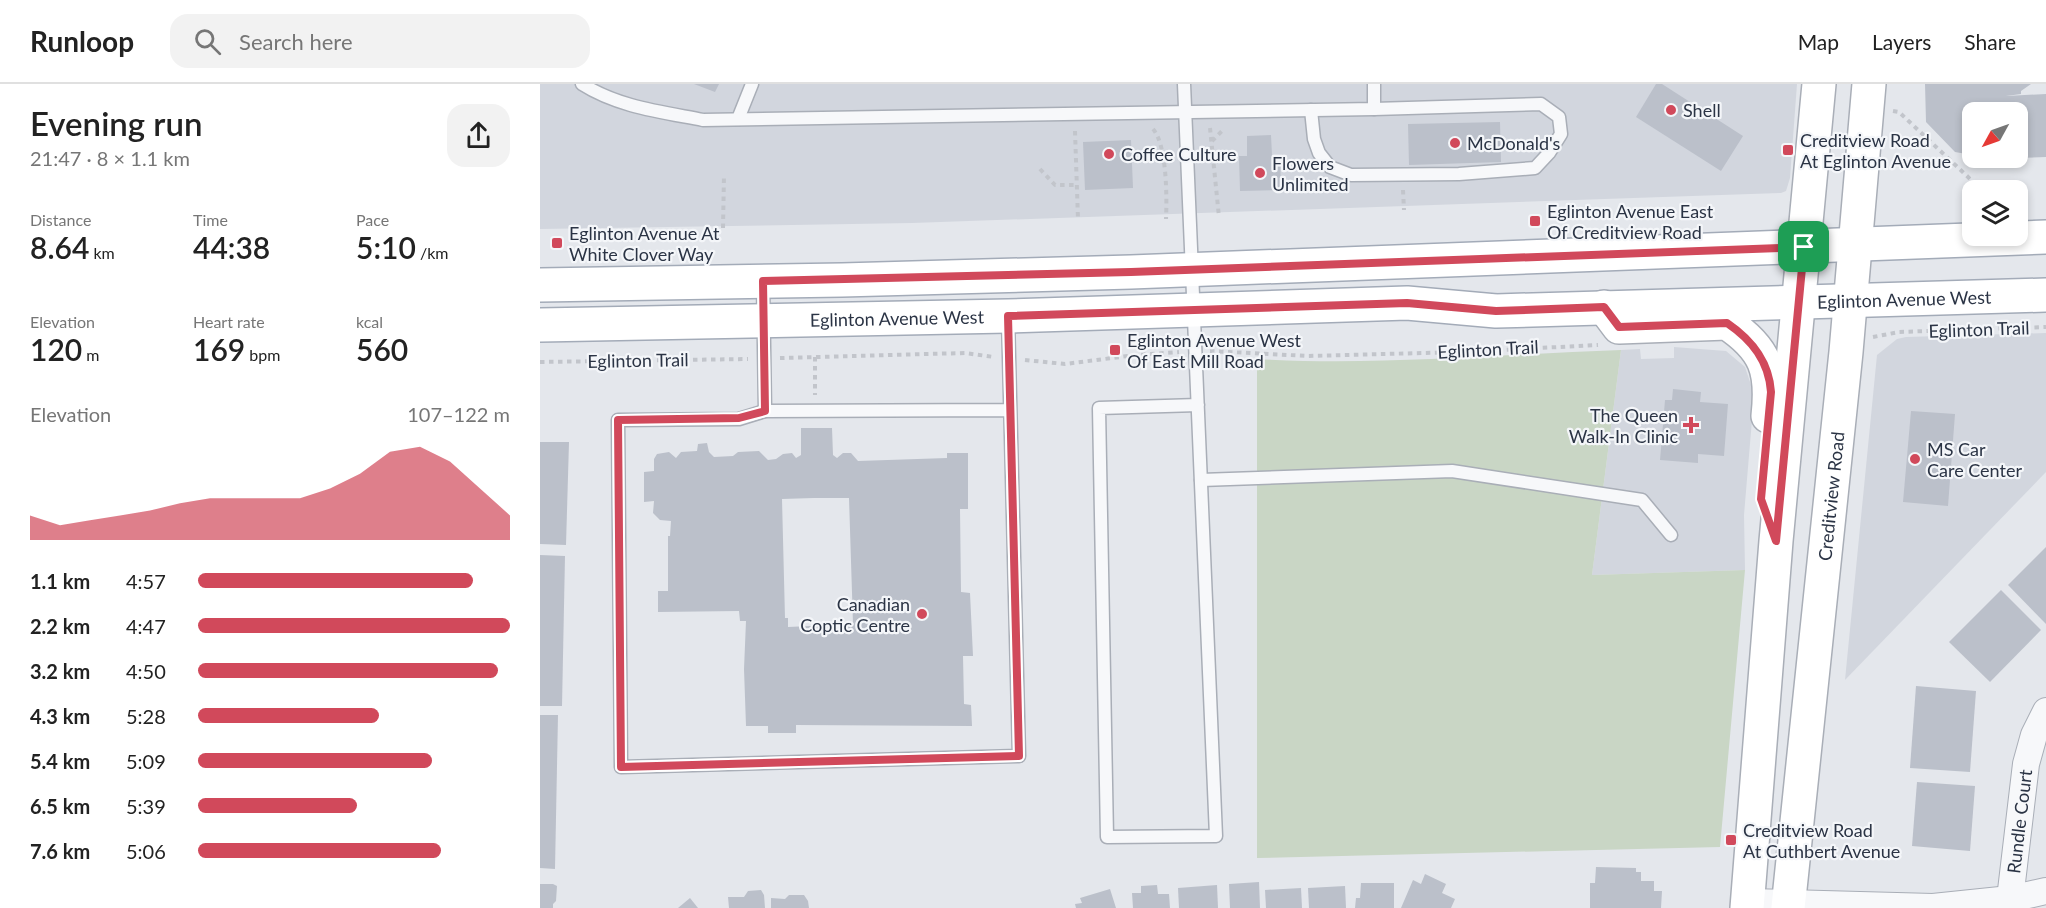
<!DOCTYPE html>
<html lang="en">
<head>
<meta charset="utf-8">
<style>
  :root { --surface:#fff; --page:#f2f2f2; --text:#222; --muted:#767676; --line:#e0e0e0; --accent:#d1495b }
  body { margin:0; font-family:Lato,sans-serif; background:var(--page); color:var(--text); height:100vh; display:flex; flex-direction:column; font-size:22px; white-space:nowrap }
  * { box-sizing:border-box; margin:0 }
  p { font-size:20px; color:var(--muted) }
  .icon { flex:none; width:33px; height:33px; fill:none; stroke:currentColor; stroke-width:2; stroke-linecap:round; stroke-linejoin:round }
  .map { position:relative; flex:1; overflow:hidden }
  .sheet { display:flex; flex-direction:column; background:var(--surface); width:540px }
  .sheet>* { flex:none }
  .needle { width:39px; rotate:230deg }
  .fabs { position:absolute; left:1422px; top:18px; display:grid; gap:12px }
  .fabs a { display:grid; place-items:center; width:66px; height:66px; border-radius:12px; background:var(--surface); box-shadow:0 3px 9px #0003; font-size:30px }
  .pin { position:absolute; display:grid; place-items:center; width:51px; height:51px; color:#fff; margin:-26px; border-radius:12px; box-shadow:0 3px 9px #0006 }
  .round { display:grid; place-items:center; flex:none; width:63px; height:63px; border-radius:18px; background:var(--page) }
  .overview { display:flex; align-items:center; justify-content:space-between; height:102px; padding:0 30px }
  h1 { font-size:33px; font-weight:600; line-height:45px }
  .metrics { display:grid; grid-template-columns:repeat(3,1fr); gap:9px; height:102px; padding:6px 30px }
  .metrics div { display:grid; align-content:center }
  .metrics b { font-size:30px; font-weight:600 }
  .metrics small { font-size:16px; font-weight:400 }
  .metrics p { font-size:16px }
  .chart { height:168px; padding:12px 30px }
  .chart p { display:flex; justify-content:space-between }
  .chart svg { width:100%; height:108px; margin-top:6px; fill:var(--accent); opacity:.7 }
  ul { padding:0 30px; list-style:none; font-size:20px }
  li { display:grid; grid-template-columns:96px 72px 1fr; align-items:center; height:45px }
  li i { height:15px; border-radius:8px; background:var(--accent) }
  header { display:flex; align-items:center; gap:36px; box-sizing:border-box; height:84px; padding:0 30px; background:var(--surface); border-bottom:2px solid var(--line) }
  header strong { font-size:28px }
  nav { display:flex; gap:33px; margin-inline-start:auto; font-size:21px }
  .search { width:420px; height:54px; background:var(--page); display:flex; align-items:center; gap:15px; box-sizing:border-box; padding:0 21px; border-radius:18px; color:var(--muted); font-size:22px }
  main { display:flex; flex:1; min-height:0 }
  .map>svg:first-child { display:block }
</style>
</head>
<body>
<header>
<strong>Runloop</strong>
<div class="search"><svg class="icon" aria-label="search" viewBox="0 0 24 24"><circle cx="10" cy="10" r="6"/><path d="M15 15l6 6"/></svg>Search here</div>
<nav><a>Map</a><a>Layers</a><a>Share</a></nav>
</header>
<main>
<section class="sheet">
<div class="overview"><div><h1>Evening run</h1><p>21:47 · 8 × 1.1 km</p></div><a class="round"><svg class="icon" aria-label="share" viewBox="0 0 24 24"><path d="M12 15V3M7 8l5-5 5 5M5 13v7h14v-7"/></svg></a></div>
<div class="metrics">
<div><p>Distance</p><b>8.64<small> km</small></b></div>
<div><p>Time</p><b>44:38</b></div>
<div><p>Pace</p><b>5:10<small> /km</small></b></div>
</div>
<div class="metrics">
<div><p>Elevation</p><b>120<small> m</small></b></div>
<div><p>Heart rate</p><b>169<small> bpm</small></b></div>
<div><p>kcal</p><b>560</b></div>
</div>
<div class="chart"><p><span>Elevation</span>107–122 m</p>
<svg viewBox="0 0 160 44" preserveAspectRatio="none"><path d="M0 44V34L10 38L20 36L30 34L40 32L50 29L60 27L70 27L80 27L90 27L100 23L110 17L120 8L130 6L140 12L150 23L160 34V44z"/></svg>
</div>
<ul>
<li><b>1.1 km</b>4:57<i style="width:88%"></i></li>
<li><b>2.2 km</b>4:47<i style="width:100%"></i></li>
<li><b>3.2 km</b>4:50<i style="width:96%"></i></li>
<li><b>4.3 km</b>5:28<i style="width:58%"></i></li>
<li><b>5.4 km</b>5:09<i style="width:75%"></i></li>
<li><b>6.5 km</b>5:39<i style="width:51%"></i></li>
<li><b>7.6 km</b>5:06<i style="width:78%"></i></li>
</ul>
</section>
<div class="map">
<svg width="1506" height="824" viewBox="0 0 1506 824">
  <rect width="100%" height="100%" fill="#e4e7ec"/>
  <!-- built -->
  <g fill="#d2d6de">
    <path d="M 0,0 L 1257,0 L 1250,94 L 1246,107 L 1241,109 L 372,139 L 0,145 Z"/>
    <path d="M 1506,249 L 1506,388 L 1305,596 L 1337,271 L 1357,255 L 1366,253 Z"/>
    <path d="M 1134,263 L 1186,267 L 1205,283 L 1212,304 L 1213,324 L 1204,431 L 1205,486 L 1052,491 L 1081,266 L 1100,265 L 1101,275 L 1134,274 Z"/>
  </g>
  <!-- green -->
  <path fill="#c9d6c5" d="M 1081,266 L 1052,491 L 1205,486 L 1180,763 L 717,774 L 717,275 C 839,282 960,270 1081,266 Z"/>
  <!-- building -->
  <g fill="#bbc0ca" fill-rule="evenodd">
    <path d="M 154,0 L 179,0 L 175,8 Z"/>
    <path d="M 1116,0 L 1122,0 L 1203,52 L 1181,87 L 1096,33 Z"/>
    <path d="M 1385,0 L 1491,0 L 1481,7 L 1481,10 L 1466,12 L 1506,10 L 1506,73 L 1478,74 L 1478,28 L 1432,28 L 1432,71 L 1415,68 L 1386,38 Z"/>
    <path d="M 960,38 L 961,78 L 869,81 L 868,40 Z"/>
    <path d="M 731,51 L 732,71 L 740,71 L 741,106 L 700,107 L 699,72 L 707,72 L 707,52 Z"/>
    <path d="M 591,56 L 593,104 L 545,106 L 543,58 Z"/>
    <path d="M 1133,305 L 1161,308 L 1160,318 L 1188,320 L 1184,372 L 1158,370 L 1158,379 L 1120,376 L 1125,316 L 1132,316 Z"/>
    <path d="M 1371,327 L 1415,330 L 1408,422 L 1363,418 Z"/>
    <path d="M 261,344 L 292,344 L 293,371 L 297,374 L 303,369 L 311,369 L 318,377 L 407,374 L 407,369 L 428,369 L 428,425 L 420,425 L 421,508 L 430,509 L 433,572 L 423,572 L 424,620 L 431,621 L 432,642 L 256,641 L 256,649 L 228,649 L 228,642 L 206,642 L 204,585 L 206,537 L 200,537 L 199,527 L 118,528 L 118,507 L 128,507 L 128,452 L 130,452 L 131,437 L 120,436 L 113,429 L 114,417 L 104,418 L 104,388 L 114,387 L 114,375 L 117,370 L 129,368 L 136,374 L 141,368 L 157,367 L 158,360 L 167,359 L 169,368 L 174,373 L 193,372 L 198,368 L 219,367 L 228,376 L 236,375 L 243,370 L 252,369 L 256,374 L 261,371 ZM 274,414 L 309,414 L 313,540 L 248,543 L 248,534 L 245,534 L 242,415 Z"/>
    <path d="M 0,358 L 29,358 L 26,461 L 0,460 Z"/>
    <path d="M 1506,463 L 1506,540 L 1468,501 Z"/>
    <path d="M 0,471 L 25,472 L 22,622 L 0,622 Z"/>
    <path d="M 1461,506 L 1501,546 L 1450,598 L 1409,558 Z"/>
    <path d="M 1376,602 L 1436,607 L 1430,688 L 1370,684 Z"/>
    <path d="M 0,631 L 18,631 L 15,785 L 0,784 Z"/>
    <path d="M 1377,698 L 1435,702 L 1430,767 L 1372,762 Z"/>
    <path d="M 1056,783 L 1096,784 L 1096,788 L 1101,788 L 1101,797 L 1114,797 L 1114,807 L 1122,807 L 1121,824 L 1050,824 L 1050,799 L 1055,799 Z"/>
    <path d="M 885,790 L 906,800 L 902,809 L 915,815 L 911,824 L 861,824 L 873,796 L 881,800 Z"/>
    <path d="M 719,798 L 720,824 L 690,824 L 689,800 Z"/>
    <path d="M 821,799 L 854,799 L 854,824 L 815,824 L 816,814 L 820,814 Z"/>
    <path d="M 0,800 L 13,800 L 17,802 L 16,817 L 13,820 L 13,824 L 0,824 Z"/>
    <path d="M 617,801 L 618,810 L 629,810 L 630,824 L 593,824 L 592,809 L 601,809 L 601,802 Z"/>
    <path d="M 677,801 L 678,824 L 639,824 L 638,804 Z"/>
    <path d="M 805,802 L 806,824 L 769,824 L 768,804 Z"/>
    <path d="M 761,804 L 762,824 L 726,824 L 725,806 Z"/>
    <path d="M 570,805 L 576,824 L 536,824 L 535,820 L 542,819 L 540,814 Z"/>
    <path d="M 221,806 L 224,811 L 225,824 L 189,824 L 188,813 L 204,813 L 208,807 Z"/>
    <path d="M 249,811 L 264,811 L 268,817 L 269,824 L 231,824 L 231,814 L 245,815 Z"/>
    <path d="M 150,814 L 158,824 L 138,824 Z"/>
  </g>
  <g fill="none" stroke-linecap="round" stroke-linejoin="round">
    <defs>
      <g id="lane">
        <path d="M 42,0 C 78,23 122,28 163,36 L 834,25 L 834,0"/>
        <path d="M 644,0 L 676,752 L 567,753 L 559,324 L 658,321"/>
        <path d="M 771,26 L 774,55 L 779,69 L 790,83 L 811,91 L 919,90 L 995,84 L 1009,69 L 1021,50 L 1019,33 L 1001,20 L 834,25"/>
        <path d="M 198,35 L 212,0"/>
        <path d="M 223,198 L 225,327"/>
        <path d="M 468,234 L 479,672 L 81,683 L 78,336 L 199,335 L 225,327 L 469,326"/>
        <path d="M 661,396 L 912,387 L 1102,416 L 1131,451"/>
      </g>
      <g id="street">
        <path id="s1" d="M 1470,815 L 1486,680 L 1494,651 L 1506,627"/>
        <path d="M 1208,818 L 1393,823 L 1470,815 L 1506,807"/>
      </g>
      <g id="secondary">
        <path d="M 1064,223 L 1079,243 L 1187,239 C 1226,265 1233,287 1228,332"/>
        <path d="M 1207,824 L 1236,457 L 1279,0"/>
        <path id="s2" d="M 1248,824 L 1306,268 L 1329,0"/>
      </g>
      <g id="primary">
        <path d="M 0,201 L 302,196 L 591,188 L 1506,153"/>
        <path id="s3" d="M 0,241 L 468,232 L 867,219 L 956,227 L 1506,211"/>
      </g>
    </defs>
    <!-- lane casing -->
    <use href="#lane" stroke="#a9aeb7" stroke-width="15"/>
    <!-- street casing -->
    <use href="#street" stroke="#a9aeb7" stroke-width="28"/>
    <!-- secondary casing -->
    <use href="#secondary" stroke="#a9aeb7" stroke-width="36"/>
    <!-- primary casing -->
    <use href="#primary" stroke="#a3abb8" stroke-width="36"/>
    <!-- path -->
    <g stroke="#c2c5cb" stroke-width="4" stroke-dasharray="4.5 4.5" stroke-linecap="butt">
      <path d="M 1353,27 L 1359,28 L 1427,92 L 1431,96 L 1434,106"/>
      <path d="M 670,44 L 679,133"/>
      <path d="M 613,45 C 627,61 627,114 626,135"/>
      <path d="M 535,47 L 538,135"/>
      <path d="M 672,57 L 684,45"/>
      <path d="M 500,85 L 515,101 L 537,101"/>
      <path d="M 863,106 L 864,126"/>
      <path d="M 183,144 L 184,90"/>
      <path d="M 1333,253 L 1359,248 L 1506,243"/>
      <path d="M 670,267 L 768,272 L 921,268 L 1058,261"/>
      <path d="M 275,273 L 275,311"/>
      <path d="M 240,274 L 425,269 L 454,273"/>
      <path d="M 485,276 L 525,280 L 596,271 L 639,268"/>
      <path d="M 0,278 L 208,275"/>
    </g>
    <!-- lane -->
    <use href="#lane" stroke="#f7f8fa" stroke-width="12"/>
    <!-- street -->
    <use href="#street" stroke="#f7f8fa" stroke-width="26"/>
    <!-- secondary -->
    <use href="#secondary" stroke="#fff" stroke-width="33"/>
    <!-- primary -->
    <use href="#primary" stroke="#fff" stroke-width="33"/>
  </g>
  <g fill="none" stroke-linecap="round" stroke-linejoin="round">
    <defs>
      <path id="route" d="M 1264,163 L 1236,457 L 1221,415 L 1231,308 C 1229,277 1212,256 1187,239 L 1079,243 L 1064,223 L 956,227 L 867,219 L 468,232 L 479,672 L 81,683 L 78,336 L 199,334 L 225,327 L 223,197 L 591,188 Z"/>
    </defs>
    <!-- route casing -->
    <use href="#route" stroke="#fff" stroke-width="12"/>
    <!-- route -->
    <use href="#route" stroke="#d1495b" stroke-width="8"/>
  </g>
  <!-- markers -->
  <g fill="#d1495b" stroke="#f4f6f9" stroke-width="2">
    <circle cx="1131" cy="26" r="6"/>
    <circle cx="915" cy="59" r="6"/>
    <rect x="1242" y="60" width="12" height="12" rx="3"/>
    <circle cx="569" cy="70" r="6"/>
    <circle cx="720" cy="89" r="6"/>
    <rect x="989" y="131" width="12" height="12" rx="3"/>
    <rect x="11" y="153" width="12" height="12" rx="3"/>
    <rect x="569" y="260" width="12" height="12" rx="3"/>
    <path d="M1148 332h6v6h6v6h-6v6h-6v-6h-6v-6h6z"/>
    <circle cx="1375" cy="375" r="6"/>
    <circle cx="382" cy="530" r="6"/>
    <rect x="1185" y="750" width="12" height="12" rx="3"/>
  </g>
  <g text-anchor="middle" dominant-baseline="central" stroke-width="4.5" stroke-linejoin="round" paint-order="stroke">
    <!-- poi labels -->
    <g font-size="18" fill="#2b3445" stroke="#f4f6f9" text-anchor="start">
      <text x="1143" y="26">Shell</text>
      <text x="1260" y="56">Creditview Road<tspan x="1260" dy="21">At Eglinton Avenue</tspan></text>
      <text x="927" y="59">McDonald's</text>
      <text x="581" y="70">Coffee Culture</text>
      <text x="732" y="79">Flowers<tspan x="732" dy="21">Unlimited</tspan></text>
      <text x="1007" y="127">Eglinton Avenue East<tspan x="1007" dy="21">Of Creditview Road</tspan></text>
      <text x="29" y="149">Eglinton Avenue At<tspan x="29" dy="21">White Clover Way</tspan></text>
      <text x="587" y="256">Eglinton Avenue West<tspan x="587" dy="21">Of East Mill Road</tspan></text>
      <text x="1138" y="331" text-anchor="end">The Queen<tspan x="1138" dy="21">Walk-In Clinic</tspan></text>
      <text x="1387" y="365">MS Car<tspan x="1387" dy="21">Care Center</tspan></text>
      <text x="370" y="520" text-anchor="end">Canadian<tspan x="370" dy="21">Coptic Centre</tspan></text>
      <text x="1203" y="746">Creditview Road<tspan x="1203" dy="21">At Cuthbert Avenue</tspan></text>
    </g>
    <!-- street labels -->
    <g font-size="18" fill="#2b3445" stroke="#f4f6f9">
      <text stroke="none"><textPath href="#s3" startOffset="1365">Eglinton Avenue West</textPath></text>
      <text stroke="none"><textPath href="#s3" startOffset="357">Eglinton Avenue West</textPath></text>
      <text transform="translate(1439 245) rotate(-2)">Eglinton Trail</text>
      <text transform="translate(948 265) rotate(-3)">Eglinton Trail</text>
      <text transform="translate(98 276) rotate(-1)">Eglinton Trail</text>
      <text stroke="none"><textPath href="#s2" startOffset="414">Creditview Road</textPath></text>
      <text stroke="none"><textPath href="#s1" startOffset="78">Rundle Court</textPath></text>
    </g>
  </g>
</svg>
<div class="fabs">
<a><svg class="needle" viewBox="-14 -14 28 28"><path d="M0-13l5 13h-10z" fill="#e53935"/><path d="M0 13l5-13h-10z" fill="#767676"/></svg></a>
<a><svg class="icon" aria-label="layers" viewBox="0 0 24 24"><path d="M12 4l9 5-9 5-9-5zM3 14l9 5 9-5"/></svg></a>
</div>
<div class="pin" style="left:1264px;top:163px;background:#1e9e55"><svg class="icon" aria-label="arrive" viewBox="0 0 24 24"><path d="M6 21V4h12l-3 4 3 4H6"/></svg></div>
</div>
</main>
</body>
</html>
